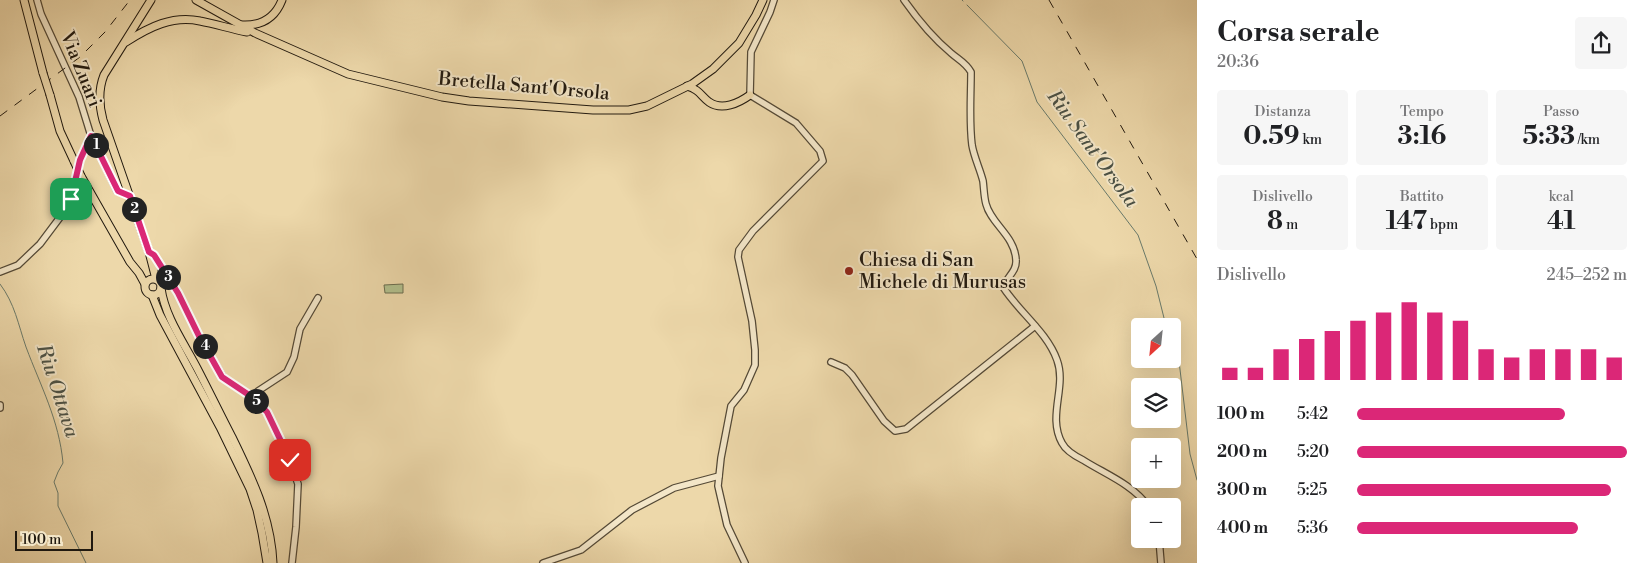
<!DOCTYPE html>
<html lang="it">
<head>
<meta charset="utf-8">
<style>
  :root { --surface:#fff; --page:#f6f6f6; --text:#202124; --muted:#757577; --accent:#db2777 }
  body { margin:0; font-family:"Libre Bodoni",serif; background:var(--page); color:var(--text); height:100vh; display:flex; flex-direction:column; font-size:19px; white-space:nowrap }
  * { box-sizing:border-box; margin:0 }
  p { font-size:16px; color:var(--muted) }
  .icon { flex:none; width:28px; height:28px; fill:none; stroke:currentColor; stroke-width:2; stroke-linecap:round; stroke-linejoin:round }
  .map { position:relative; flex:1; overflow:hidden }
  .sheet { display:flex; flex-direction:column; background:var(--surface); width:450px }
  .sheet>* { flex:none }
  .needle { width:32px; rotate:207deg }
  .controls { position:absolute; left:1131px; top:318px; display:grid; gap:10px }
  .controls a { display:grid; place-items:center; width:50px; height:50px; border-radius:5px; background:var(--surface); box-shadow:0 5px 20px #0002; font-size:25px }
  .scale { position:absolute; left:15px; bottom:12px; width:78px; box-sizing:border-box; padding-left:5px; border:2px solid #21190f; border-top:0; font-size:14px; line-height:18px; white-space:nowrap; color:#21190f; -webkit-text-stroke:4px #f3e6c8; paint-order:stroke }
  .pin { position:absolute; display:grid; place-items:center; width:42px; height:42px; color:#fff; margin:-21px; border-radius:10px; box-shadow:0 2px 8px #0006 }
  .km { position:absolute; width:25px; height:25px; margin:-12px; border-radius:50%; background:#222; color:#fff; font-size:14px; line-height:25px; text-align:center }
  .round { display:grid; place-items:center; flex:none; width:52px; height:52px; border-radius:5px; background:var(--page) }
  .summary { display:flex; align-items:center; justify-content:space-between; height:85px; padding:0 20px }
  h1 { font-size:28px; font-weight:700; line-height:38px }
  .figures { display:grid; grid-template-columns:repeat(3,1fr); gap:8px; height:85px; padding:5px 20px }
  .figures div { display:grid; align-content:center; border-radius:5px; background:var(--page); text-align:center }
  .figures b { font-size:25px; font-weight:700 }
  .figures small { font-size:14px; font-weight:400 }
  .figures p { font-size:14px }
  .chart { height:140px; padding:10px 20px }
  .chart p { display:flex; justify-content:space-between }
  .chart svg { width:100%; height:90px; margin-top:5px; stroke:var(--accent); stroke-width:6 }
  ul { padding:0 20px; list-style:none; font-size:16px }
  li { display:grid; grid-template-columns:80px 60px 1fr; align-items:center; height:38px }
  li i { height:12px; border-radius:6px; background:var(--accent) }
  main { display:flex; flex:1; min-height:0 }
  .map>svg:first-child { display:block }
</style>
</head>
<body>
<main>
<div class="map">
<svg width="1197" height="563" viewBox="0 0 1197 563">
  <rect width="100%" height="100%" fill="#edd8aa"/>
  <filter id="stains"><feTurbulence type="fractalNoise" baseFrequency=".004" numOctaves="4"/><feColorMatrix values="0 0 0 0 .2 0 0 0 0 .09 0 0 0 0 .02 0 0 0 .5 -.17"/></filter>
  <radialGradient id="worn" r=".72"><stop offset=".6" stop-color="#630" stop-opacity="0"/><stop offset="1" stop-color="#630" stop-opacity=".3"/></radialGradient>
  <!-- green -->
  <path fill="#b2c08d" stroke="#6a6c4e" d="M 403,284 L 403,293 L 385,293 L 384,285 Z"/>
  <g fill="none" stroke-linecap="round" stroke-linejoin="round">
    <!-- stream -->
    <g stroke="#697a6b" stroke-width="1">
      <path d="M 962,0 L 963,1"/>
      <path d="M 967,5 L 1022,61 L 1037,102 L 1138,235 L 1156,286 L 1166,326"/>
      <path d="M 0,284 C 15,304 18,324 26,347 C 41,387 59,420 63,463 L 58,472 L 54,482 L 58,493 L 58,506 L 86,563"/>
      <path d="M 1172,348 L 1179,361 L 1190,454 L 1197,480"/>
    </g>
    <defs>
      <g id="minor">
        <path d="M 37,0 L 41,14 L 79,97 L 91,136 L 117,191 L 130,196"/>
        <path d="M 904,0 C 918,20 933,38 951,53 C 959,60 966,63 971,72 C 971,96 969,121 972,145 C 974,157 980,169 983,181 C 984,189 984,197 986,204 C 991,224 1015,236 1016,260 C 1017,271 1007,277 1003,287 C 1019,312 1047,332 1057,360 C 1067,387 1047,416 1062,443 C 1066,451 1075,456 1083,460 C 1105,474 1132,484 1148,506"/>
        <path d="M 149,252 L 154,255 L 178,293 L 199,336 L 223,377 L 252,397 L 267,413 L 290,461 L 298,484 L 296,527 L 292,563"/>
        <path d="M 0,272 L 18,265 L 40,244 L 61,216 L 73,195 L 80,160 L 91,136"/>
        <path d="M 831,362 L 845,368 L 852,375 L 884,421 L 895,431 L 906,429 L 1035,326"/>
        <path d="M 252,397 L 258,391 L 287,372 L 294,357 L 300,329 L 318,298"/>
        <path d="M 0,405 L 0,408"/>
        <path d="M 1159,539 L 1161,563"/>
        <path d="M 543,563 L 581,550 L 632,510 L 674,488 L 719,476"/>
        <path d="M 745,563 L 727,525 L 718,486 L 721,458 L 731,406 L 744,390 L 755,365 L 755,350 L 752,321 L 738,257 L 739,250 L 753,231 L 823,161 L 820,151 L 796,123 L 750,95 L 751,52 L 770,12 L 774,0"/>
      </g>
      <g id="major">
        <path d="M 24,0 L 43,73"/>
        <path d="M 151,0 L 104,75 C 98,90 99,105 103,120 L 149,252 L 156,279"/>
        <path d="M 196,0 L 255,33 L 348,74 L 442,97 L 469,101 L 593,110 L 629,110 L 647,106 L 692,84 L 713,69 L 739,43 L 756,15 L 763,0"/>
        <path d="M 242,25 C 261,26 275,18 282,0"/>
        <path d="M 126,42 C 149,27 173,15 200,21 C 216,24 231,29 247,32"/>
        <path d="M 687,86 C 700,90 700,95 709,102 C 722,111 739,103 750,95"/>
        <path d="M 50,95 L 60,131 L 74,161"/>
        <path d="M 81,176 L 130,262 L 139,273 L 145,284"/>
        <circle cx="153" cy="287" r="8"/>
        <path d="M 161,288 C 165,317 184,343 197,368 C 209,391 220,414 232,437 C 252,478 271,517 273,563"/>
        <path d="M 152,295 L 160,315 L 220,427 L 250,489 L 257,510 L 262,533 L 267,563"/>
      </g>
    </defs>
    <!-- minor casing -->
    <use href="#minor" stroke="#544936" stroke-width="8"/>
    <!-- major casing -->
    <use href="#major" stroke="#21190f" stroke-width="9"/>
    <!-- minor -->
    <use href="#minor" stroke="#f3e6c8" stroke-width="5.5"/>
    <!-- major -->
    <use href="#major" stroke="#edd8aa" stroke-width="7"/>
    <!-- rail -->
    <g stroke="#21190f" stroke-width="1" stroke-dasharray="9 9" stroke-linecap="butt">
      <path d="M 1049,0 L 1197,259"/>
      <path d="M 0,116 L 80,57 L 105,32 L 130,0"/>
    </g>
    <defs>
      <g id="major-bridge">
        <path d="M 43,73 L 50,95"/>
        <path d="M 74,161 L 81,176"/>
      </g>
    </defs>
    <!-- major-bridge casing -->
    <use href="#major-bridge" stroke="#21190f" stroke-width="9" stroke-linecap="butt"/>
    <!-- major-bridge -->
    <use href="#major-bridge" stroke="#edd8aa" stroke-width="7"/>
  </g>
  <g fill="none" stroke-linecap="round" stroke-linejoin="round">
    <defs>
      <path id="route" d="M 71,199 L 80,160 L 91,136 L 118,191 L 130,196 L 149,252 L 154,255 L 178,293 L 199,336 L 222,377 L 252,397 L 267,412 L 290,460"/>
    </defs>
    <!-- route casing -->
    <use href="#route" stroke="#fff" stroke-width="10"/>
    <!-- route -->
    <use href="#route" stroke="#db2777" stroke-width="6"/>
  </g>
  <!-- markers -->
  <circle fill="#8f2418" stroke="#f3e6c8" stroke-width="2" cx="849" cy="271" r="5"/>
  <g text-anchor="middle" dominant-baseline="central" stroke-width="4" stroke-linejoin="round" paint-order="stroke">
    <!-- street labels -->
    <g font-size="19" fill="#21190f" stroke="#f3e6c8">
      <text transform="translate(81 69) rotate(68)">Via Zuari</text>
      <text transform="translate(524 86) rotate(5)">Bretella Sant'Orsola</text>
    </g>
    <!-- poi labels -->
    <g font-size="19" fill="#21190f" stroke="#f3e6c8" text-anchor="start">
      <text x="859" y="260">Chiesa di San<tspan x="859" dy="22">Michele di Murusas</tspan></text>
    </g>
    <!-- water labels -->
    <g font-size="20" font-style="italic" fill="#4b5145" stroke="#f3e6c8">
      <text transform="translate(1092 149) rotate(54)">Riu Sant'Orsola</text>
      <text transform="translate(57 391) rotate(72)">Riu Ottava</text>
    </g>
  </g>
  <rect width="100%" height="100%" filter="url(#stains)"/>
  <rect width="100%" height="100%" fill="url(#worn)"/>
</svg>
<div class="controls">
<a><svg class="needle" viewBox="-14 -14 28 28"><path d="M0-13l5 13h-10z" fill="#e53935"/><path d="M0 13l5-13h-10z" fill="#757577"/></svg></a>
<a><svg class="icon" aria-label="layers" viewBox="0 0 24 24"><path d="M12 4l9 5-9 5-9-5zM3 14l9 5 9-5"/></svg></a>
<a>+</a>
<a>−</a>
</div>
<div class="scale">100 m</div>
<div class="pin" style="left:71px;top:199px;background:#1e9e55"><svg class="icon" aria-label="arrive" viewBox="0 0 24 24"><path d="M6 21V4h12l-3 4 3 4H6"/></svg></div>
<div class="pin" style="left:290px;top:460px;background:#d93025"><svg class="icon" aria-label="check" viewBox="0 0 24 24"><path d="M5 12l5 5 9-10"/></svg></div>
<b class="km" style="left:96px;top:145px">1</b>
<b class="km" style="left:134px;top:209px">2</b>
<b class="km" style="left:168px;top:277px">3</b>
<b class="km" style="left:205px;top:346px">4</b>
<b class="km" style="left:256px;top:401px">5</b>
</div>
<section class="sheet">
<div class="summary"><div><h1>Corsa serale</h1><p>20:36</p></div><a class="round"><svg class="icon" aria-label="share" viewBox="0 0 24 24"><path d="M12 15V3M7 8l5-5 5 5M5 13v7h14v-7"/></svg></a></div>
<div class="figures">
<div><p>Distanza</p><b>0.59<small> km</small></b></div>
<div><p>Tempo</p><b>3:16</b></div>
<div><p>Passo</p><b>5:33<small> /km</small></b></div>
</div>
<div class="figures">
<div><p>Dislivello</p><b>8<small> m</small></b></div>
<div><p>Battito</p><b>147<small> bpm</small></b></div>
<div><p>kcal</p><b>41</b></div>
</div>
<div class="chart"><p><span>Dislivello</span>245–252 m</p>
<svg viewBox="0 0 160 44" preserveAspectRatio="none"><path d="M5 44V38M15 44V38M25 44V29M35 44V24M45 44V20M55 44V15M65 44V11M75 44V6M85 44V11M95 44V15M105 44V29M115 44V33M125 44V29M135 44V29M145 44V29M155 44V33"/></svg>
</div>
<ul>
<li><b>100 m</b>5:42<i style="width:77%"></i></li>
<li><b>200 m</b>5:20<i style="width:100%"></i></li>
<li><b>300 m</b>5:25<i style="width:94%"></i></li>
<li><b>400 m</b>5:36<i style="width:82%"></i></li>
</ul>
</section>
</main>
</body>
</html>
